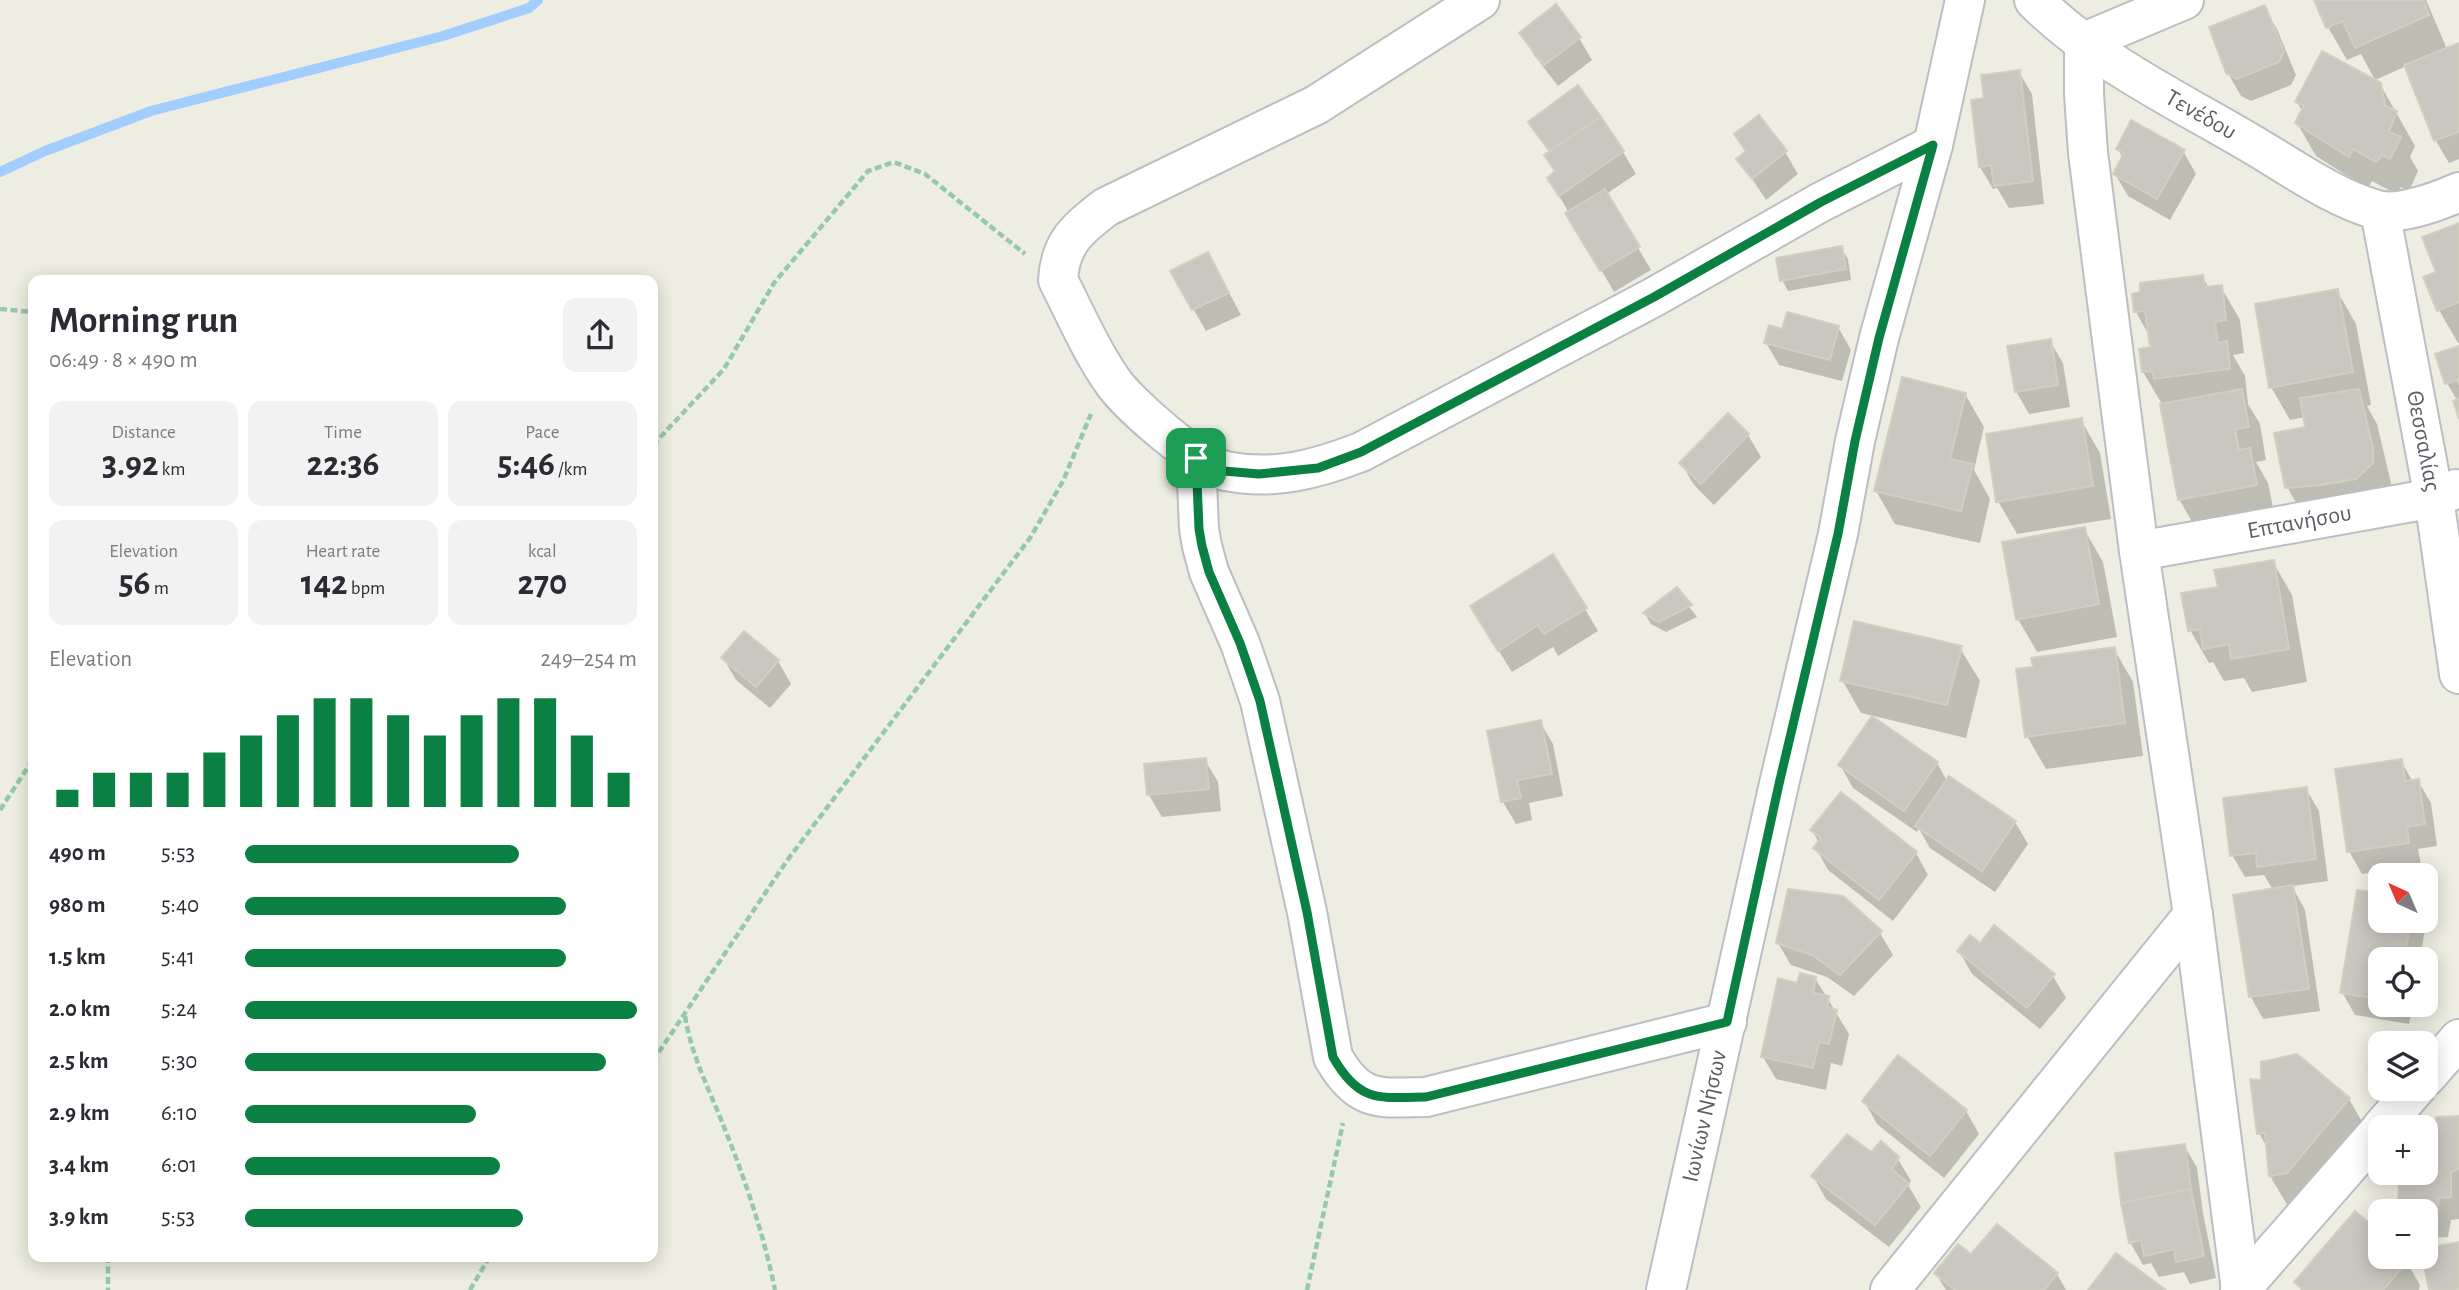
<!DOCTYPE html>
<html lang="en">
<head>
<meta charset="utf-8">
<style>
  :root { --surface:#fff; --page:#f2f2f3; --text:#2b2b33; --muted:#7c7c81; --accent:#0b8043 }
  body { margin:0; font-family:"Alegreya Sans",sans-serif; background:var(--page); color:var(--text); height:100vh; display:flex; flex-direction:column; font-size:26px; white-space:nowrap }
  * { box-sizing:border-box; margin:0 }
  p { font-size:23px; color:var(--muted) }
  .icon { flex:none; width:38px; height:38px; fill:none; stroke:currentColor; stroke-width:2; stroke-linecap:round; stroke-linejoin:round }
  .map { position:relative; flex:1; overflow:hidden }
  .sheet { position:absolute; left:28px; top:275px; width:630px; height:987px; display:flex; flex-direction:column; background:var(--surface); border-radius:14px; box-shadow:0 4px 18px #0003 }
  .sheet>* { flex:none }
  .needle { width:46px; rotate:316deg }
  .controls { position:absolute; left:2368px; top:863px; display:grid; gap:14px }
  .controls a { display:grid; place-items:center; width:70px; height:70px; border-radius:14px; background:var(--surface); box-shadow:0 4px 18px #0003; font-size:35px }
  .pin { position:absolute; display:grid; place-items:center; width:60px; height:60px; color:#fff; margin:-30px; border-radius:14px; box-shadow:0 4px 10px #0006 }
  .round { display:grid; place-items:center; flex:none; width:74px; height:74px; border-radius:14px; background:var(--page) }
  .overview { display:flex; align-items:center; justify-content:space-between; height:119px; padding:0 21px }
  h1 { font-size:38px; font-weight:600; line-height:52px }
  .figures { display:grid; grid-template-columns:repeat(3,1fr); gap:10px; height:119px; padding:7px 21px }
  .figures div { display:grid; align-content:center; border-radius:14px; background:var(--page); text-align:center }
  .figures b { font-size:35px; font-weight:600 }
  .figures small { font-size:19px; font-weight:400 }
  .figures p { font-size:19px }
  .chart { height:196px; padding:14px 21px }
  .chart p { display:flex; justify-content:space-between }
  .chart svg { width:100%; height:126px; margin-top:7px; stroke:var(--accent); stroke-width:6 }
  ul { padding:0 21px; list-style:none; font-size:23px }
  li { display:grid; grid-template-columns:112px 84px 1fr; align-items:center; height:52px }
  li i { height:18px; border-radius:9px; background:var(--accent) }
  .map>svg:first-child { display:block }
</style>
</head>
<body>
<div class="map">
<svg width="2459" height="1290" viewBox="0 0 2459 1290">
  <rect width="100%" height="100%" fill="#eeede1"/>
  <!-- shadow -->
  <g fill="#0003">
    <path d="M 2316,0 L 2426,0 L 2447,49 L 2459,45 L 2459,159 L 2449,163 L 2436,141 L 2407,66 L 2375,80 L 2361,54 L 2347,60 L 2328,27 Z"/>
    <path d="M 2264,7 L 2277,29 L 2296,75 L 2291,85 L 2251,101 L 2241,96 L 2228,73 Z"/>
    <path d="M 1521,33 L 1579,38 L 1592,60 L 1558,86 L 1534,55 Z"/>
    <path d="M 2019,72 L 2032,94 L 2044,204 L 2009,208 L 1997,188 L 1993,189 L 1980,167 L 1986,100 Z"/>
    <path d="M 2380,84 L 2415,146 L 2410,157 L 2418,171 L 2409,191 L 2401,187 L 2396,194 L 2372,181 L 2368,189 L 2316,156 L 2297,123 L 2303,112 L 2297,102 Z"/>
    <path d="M 1530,123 L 1623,152 L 1636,174 L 1606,194 L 1651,270 L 1614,292 L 1549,178 L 1556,173 L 1550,154 Z"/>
    <path d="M 1736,135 L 1785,152 L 1798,174 L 1766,200 L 1739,159 L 1746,153 Z"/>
    <path d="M 2118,149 L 2183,151 L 2196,174 L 2170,220 L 2128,196 L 2115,174 L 2123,158 Z"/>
    <path d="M 2459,225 L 2459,343 L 2458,343 L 2439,310 L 2425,278 L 2438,273 Z"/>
    <path d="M 1841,248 L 1848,259 L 1851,280 L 1788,291 L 1782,280 Z"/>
    <path d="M 1172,272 L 1220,276 L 1241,315 L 1206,331 Z"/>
    <path d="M 2202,276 L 2209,288 L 2221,287 L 2240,320 L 2244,353 L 2233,355 L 2245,376 L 2248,404 L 2260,424 L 2266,460 L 2256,462 L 2268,483 L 2275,518 L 2198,532 L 2179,499 L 2162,404 L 2143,372 L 2141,350 L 2152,349 L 2150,337 L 2136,312 L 2134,295 Z"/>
    <path d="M 2337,291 L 2356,324 L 2371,405 L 2367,406 L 2377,424 L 2391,483 L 2391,496 L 2306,520 L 2287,487 L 2307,429 L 2305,417 L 2290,420 L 2271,387 Z"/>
    <path d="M 1838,327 L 1851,350 L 1842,381 L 1779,365 L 1766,343 Z"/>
    <path d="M 2050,341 L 2063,363 L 2070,407 L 2029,414 L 2016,391 Z"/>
    <path d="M 2459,348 L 2459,413 L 2458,402 L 2447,383 Z"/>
    <path d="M 1965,394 L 1984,427 L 1974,470 L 1990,499 L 1980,543 L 1895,524 L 1876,491 Z"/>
    <path d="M 1728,416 L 1748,435 L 1761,457 L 1714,505 L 1694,485 L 1681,463 Z"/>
    <path d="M 2081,420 L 2100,453 L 2111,519 L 2017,534 L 1998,501 Z"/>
    <path d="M 2084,529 L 2103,562 L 2117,637 L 2037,652 L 2018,619 Z"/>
    <path d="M 2273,562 L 2292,595 L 2307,682 L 2252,692 L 2244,678 L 2224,681 L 2213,662 L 2209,663 L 2190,630 L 2220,588 Z"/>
    <path d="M 1676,590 L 1697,617 L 1666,632 L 1651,624 L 1645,614 Z"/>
    <path d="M 1585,609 L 1598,631 L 1558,656 L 1553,647 L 1512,672 L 1485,629 Z"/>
    <path d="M 1960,648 L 1980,681 L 1966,738 L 1861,713 L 1842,680 Z"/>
    <path d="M 2114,649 L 2133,682 L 2143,756 L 2046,769 L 2027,736 Z"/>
    <path d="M 723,658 L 778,661 L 791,684 L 770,708 L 736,680 Z"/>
    <path d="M 1540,722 L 1553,744 L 1563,796 L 1529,803 L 1532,820 L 1516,824 L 1503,802 Z"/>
    <path d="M 1205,760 L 1218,782 L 1221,811 L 1162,817 L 1149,795 Z"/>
    <path d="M 2401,761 L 2413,782 L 2418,781 L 2431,803 L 2437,846 L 2418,849 L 2421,865 L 2362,874 L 2349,851 Z"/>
    <path d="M 1937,763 L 1947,781 L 2015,822 L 2028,844 L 1995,892 L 1930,848 L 1919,829 L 1917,832 L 1853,788 L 1840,765 Z"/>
    <path d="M 2306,789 L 2319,811 L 2328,881 L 2292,886 L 2305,910 L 2320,1011 L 2263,1019 L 2251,997 L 2235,896 L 2273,890 L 2264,875 L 2245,877 L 2232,855 Z"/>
    <path d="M 1812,830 L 1916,853 L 1928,875 L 1893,921 L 1828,870 L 1816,848 L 1819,843 Z"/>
    <path d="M 2380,895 L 2380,920 L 2425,920 L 2426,923 L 2420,959 L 2380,959 L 2380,1004 L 2413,1004 L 2409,1024 L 2355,1015 L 2342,992 Z"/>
    <path d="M 1880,933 L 1893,955 L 1854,996 L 1827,977 L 1791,965 L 1778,943 Z"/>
    <path d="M 1980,945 L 2053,976 L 2066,998 L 2040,1029 L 1972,974 L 1959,951 Z"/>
    <path d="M 1815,978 L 1849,1034 L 1842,1066 L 1831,1063 L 1826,1090 L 1776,1079 L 1763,1057 L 1799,985 Z"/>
    <path d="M 1899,1058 L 1966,1111 L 1979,1134 L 1944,1178 L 1877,1124 L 1864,1101 Z"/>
    <path d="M 2349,1099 L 2368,1132 L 2289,1208 L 2270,1176 L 2268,1149 L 2259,1133 Z"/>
    <path d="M 2459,1118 L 2459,1219 L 2451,1220 L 2448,1237 L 2426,1238 L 2426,1211 L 2400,1211 L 2400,1172 L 2426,1172 L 2426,1138 Z"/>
    <path d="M 2184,1145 L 2197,1168 L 2203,1213 L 2216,1278 L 2190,1284 L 2184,1272 L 2159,1277 L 2151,1263 L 2143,1265 L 2130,1242 Z"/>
    <path d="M 1871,1155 L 1898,1159 L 1911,1181 L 1908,1185 L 1921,1207 L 1889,1247 L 1826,1199 L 1813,1176 Z"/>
    <path d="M 2380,1234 L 2380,1256 L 2403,1256 L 2420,1285 L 2419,1290 L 2301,1290 L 2296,1282 Z"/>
    <path d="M 1972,1256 L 2057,1274 L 2066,1290 L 1946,1290 L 1936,1274 Z"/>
  </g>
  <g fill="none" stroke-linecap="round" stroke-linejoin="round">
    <!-- stream -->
    <path stroke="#a1cdff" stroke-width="10" d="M 0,172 L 45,151 L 151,111 L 443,36 L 529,8 L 538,0"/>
  </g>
  <!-- building -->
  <g fill="#c9c7bf" stroke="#d3cfbf" stroke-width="2">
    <path d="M 2314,0 L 2423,0 L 2429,15 L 2355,48 L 2343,21 L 2326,28 Z"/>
    <path d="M 1556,4 L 1581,37 L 1544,65 L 1519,33 Z"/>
    <path d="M 2265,5 L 2284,52 L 2279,62 L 2237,79 L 2226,73 L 2209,27 Z"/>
    <path d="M 2459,43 L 2459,132 L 2434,141 L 2404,65 Z"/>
    <path d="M 2322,51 L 2381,83 L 2385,106 L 2397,111 L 2389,132 L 2401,137 L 2390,159 L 2382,155 L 2376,162 L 2353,149 L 2349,157 L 2295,123 L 2304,105 L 2295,102 Z"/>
    <path d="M 2020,70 L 2033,181 L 1994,186 L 1991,165 L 1979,167 L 1971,100 L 1984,98 L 1981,75 Z"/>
    <path d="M 1578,85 L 1601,117 L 1550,152 L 1528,122 Z"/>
    <path d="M 1759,115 L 1787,151 L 1752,179 L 1736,159 L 1746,151 L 1734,134 Z"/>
    <path d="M 1601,117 L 1624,151 L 1559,196 L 1547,178 L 1555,171 L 1544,155 Z"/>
    <path d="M 2131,120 L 2185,150 L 2157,199 L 2113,174 L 2124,153 L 2116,149 Z"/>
    <path d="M 1605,189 L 1640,247 L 1600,271 L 1565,213 Z"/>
    <path d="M 2459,223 L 2459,302 L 2437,311 L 2423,277 L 2436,272 L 2422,237 Z"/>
    <path d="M 1842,246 L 1846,269 L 1780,281 L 1776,258 Z"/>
    <path d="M 1208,252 L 1229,293 L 1192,310 L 1170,271 Z"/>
    <path d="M 2203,275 L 2205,287 L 2222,285 L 2226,320 L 2215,322 L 2218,343 L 2227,341 L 2230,369 L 2154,379 L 2152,371 L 2142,372 L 2139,349 L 2150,347 L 2145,311 L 2134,312 L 2132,294 L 2140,292 L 2140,283 Z"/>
    <path d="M 2338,289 L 2353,372 L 2269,388 L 2255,304 Z"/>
    <path d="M 1787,312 L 1839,326 L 1830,360 L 1764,343 L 1769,325 L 1782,329 Z"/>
    <path d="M 2051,339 L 2058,385 L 2015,392 L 2007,346 Z"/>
    <path d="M 2459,346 L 2459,385 L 2457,380 L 2445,384 L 2435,354 Z"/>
    <path d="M 1902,377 L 1966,393 L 1950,459 L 1973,464 L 1961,511 L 1874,491 Z"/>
    <path d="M 2242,389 L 2249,427 L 2235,429 L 2239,450 L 2250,448 L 2257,485 L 2178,500 L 2160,404 Z"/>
    <path d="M 2359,389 L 2373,448 L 2373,463 L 2356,479 L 2321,485 L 2285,488 L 2274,433 L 2305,427 L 2300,398 Z"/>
    <path d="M 2459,399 L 2459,419 L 2453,401 Z"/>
    <path d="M 1728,413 L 1749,434 L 1701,484 L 1679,463 Z"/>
    <path d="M 2082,418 L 2093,486 L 1996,502 L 1986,434 Z"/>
    <path d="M 2085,527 L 2099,604 L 2016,620 L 2002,542 Z"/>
    <path d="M 1553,554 L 1587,608 L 1544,634 L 1538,625 L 1498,651 L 1470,606 Z"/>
    <path d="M 2274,560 L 2289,649 L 2231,659 L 2229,644 L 2203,649 L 2200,629 L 2188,631 L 2181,593 L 2218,587 L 2214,570 Z"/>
    <path d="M 1677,587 L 1692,605 L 1659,622 L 1643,613 Z"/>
    <path d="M 1854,621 L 1962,646 L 1947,705 L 1840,681 Z"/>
    <path d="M 744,631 L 779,660 L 756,687 L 721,658 Z"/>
    <path d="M 2115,647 L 2125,723 L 2025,737 L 2016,669 L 2033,667 L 2031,658 Z"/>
    <path d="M 1872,716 L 1938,762 L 1904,811 L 1838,765 Z"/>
    <path d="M 1541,720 L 1552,774 L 1517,780 L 1521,798 L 1501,802 L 1487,731 Z"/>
    <path d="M 1206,758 L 1209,789 L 1147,795 L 1144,764 Z"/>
    <path d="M 2402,759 L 2405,781 L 2419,779 L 2425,824 L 2407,827 L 2409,843 L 2347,852 L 2335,769 Z"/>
    <path d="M 1949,776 L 2016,821 L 1982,871 L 1915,826 Z"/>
    <path d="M 2307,787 L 2316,859 L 2257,867 L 2256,853 L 2230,856 L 2223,798 Z"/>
    <path d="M 1841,792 L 1917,852 L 1879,900 L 1813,848 L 1821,838 L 1810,830 Z"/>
    <path d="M 2293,885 L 2309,989 L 2249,997 L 2233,895 Z"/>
    <path d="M 1788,889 L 1843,896 L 1882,931 L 1840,975 L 1812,955 L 1776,943 Z"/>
    <path d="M 2357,890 L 2380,893 L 2380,920 L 2411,920 L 2404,959 L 2380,959 L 2380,999 L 2340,993 Z"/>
    <path d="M 1994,925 L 2055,974 L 2027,1008 L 1957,951 L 1970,935 L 1980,943 Z"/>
    <path d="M 1800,973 L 1816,977 L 1813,993 L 1829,996 L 1827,1007 L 1837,1010 L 1829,1044 L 1819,1042 L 1813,1068 L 1761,1057 L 1778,978 L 1797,983 Z"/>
    <path d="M 2297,1054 L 2350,1098 L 2287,1173 L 2269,1176 L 2265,1133 L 2257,1134 L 2250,1079 L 2261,1080 L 2261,1062 Z"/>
    <path d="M 1898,1055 L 1967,1110 L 1930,1156 L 1862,1101 Z"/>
    <path d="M 2459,1116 L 2459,1168 L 2451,1173 L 2451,1197 L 2439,1198 L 2436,1216 L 2426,1216 L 2426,1211 L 2398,1211 L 2399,1172 L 2426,1172 L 2426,1136 L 2437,1117 Z"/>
    <path d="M 1847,1134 L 1871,1152 L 1881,1141 L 1899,1157 L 1892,1169 L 1909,1184 L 1875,1225 L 1811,1176 Z"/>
    <path d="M 2185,1144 L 2191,1189 L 2121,1203 L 2115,1153 Z"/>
    <path d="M 2191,1189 L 2204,1256 L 2176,1262 L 2174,1249 L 2144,1256 L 2141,1240 L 2129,1243 L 2121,1203 Z"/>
    <path d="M 2355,1211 L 2380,1232 L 2380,1256 L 2401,1256 L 2401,1269 L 2383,1290 L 2304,1290 L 2294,1282 Z"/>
    <path d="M 1997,1224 L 2058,1273 L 2044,1290 L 1955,1290 L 1934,1273 L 1958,1244 L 1971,1254 Z"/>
    <path d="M 2459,1242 L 2459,1290 L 2429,1290 L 2422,1256 L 2426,1256 L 2426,1248 Z"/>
    <path d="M 2116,1253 L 2166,1290 L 2088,1290 Z"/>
  </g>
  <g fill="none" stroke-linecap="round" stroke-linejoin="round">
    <defs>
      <g id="minor">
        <path d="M 1480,0 L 1316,105 L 1106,207 C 1078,228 1060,243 1058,280 C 1075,313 1090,349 1111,379 C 1126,403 1199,466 1226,471 C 1274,481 1317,469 1361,452 L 1654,297 L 1821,202 L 1933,145"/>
        <path d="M 2184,0 L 2084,42 L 2084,94 L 2088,153 L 2139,551 L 2193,915 L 2241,1290"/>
        <path id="s1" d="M 2380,211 L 2434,498 L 2459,674"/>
        <path d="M 1196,458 L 1199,529 L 1202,546 L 1209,572 L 1240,643 L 1260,701 L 1307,912 L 1333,1057 C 1359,1103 1379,1098 1426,1097 L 1727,1022"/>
        <path id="s2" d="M 2139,551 L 2434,498 L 2456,489"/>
        <path d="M 2426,1077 L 2459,1039"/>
        <path d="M 2382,1127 L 2416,1088"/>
        <path id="s3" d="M 1666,1290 L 1779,784 L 1838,534 L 1855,441 L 1879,338 L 1933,145 L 1965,0"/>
        <path d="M 1890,1290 L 2193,915"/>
        <path d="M 2240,1290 L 2380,1130"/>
      </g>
      <g id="tertiary">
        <path id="s4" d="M 2034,0 C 2095,61 2177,100 2250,143 C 2291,167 2332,197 2377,210 C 2399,216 2439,201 2459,192"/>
      </g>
    </defs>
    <!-- minor casing -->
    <use href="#minor" stroke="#bcbec4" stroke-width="42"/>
    <!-- tertiary casing -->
    <use href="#tertiary" stroke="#bcbec4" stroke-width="42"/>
    <!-- path -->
    <g stroke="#94c9a9" stroke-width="4.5" stroke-dasharray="7 3.5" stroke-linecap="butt">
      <path d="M 0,309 L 33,312"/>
      <path d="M 653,445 L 724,369 L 774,283 L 868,171 L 894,162 L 925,174 L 1025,254"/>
      <path d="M 0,810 L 32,761"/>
      <path d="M 685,1016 C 691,1055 710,1091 724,1127 C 745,1179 764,1235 775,1290"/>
      <path d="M 653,1061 L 786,862 L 1030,538 L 1063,481 L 1091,414"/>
      <path d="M 108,1256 L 108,1290"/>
      <path d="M 470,1290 L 490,1256"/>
      <path d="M 1307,1290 L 1343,1123"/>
    </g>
    <!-- minor -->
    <use href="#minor" stroke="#fff" stroke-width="38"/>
    <!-- tertiary -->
    <use href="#tertiary" stroke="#fff" stroke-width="38"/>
  </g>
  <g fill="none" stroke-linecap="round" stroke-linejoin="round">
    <defs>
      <path id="route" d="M 1933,145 L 1879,338 L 1855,441 L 1838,534 L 1779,784 L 1727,1022 L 1426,1097 C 1379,1098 1359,1103 1333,1057 L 1307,912 L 1260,701 L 1240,643 L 1209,572 L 1202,546 L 1199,529 L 1196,458 L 1224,471 L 1259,474 L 1318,468 L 1361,452 L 1654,297 L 1821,202 Z"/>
    </defs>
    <!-- route casing -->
    <use href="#route" stroke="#fff" stroke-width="14"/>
    <!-- route -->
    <use href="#route" stroke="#0b8043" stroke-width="9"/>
  </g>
  <g text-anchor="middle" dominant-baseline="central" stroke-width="6" stroke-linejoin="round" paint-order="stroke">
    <!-- street labels -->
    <g font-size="24" fill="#5a5d64" stroke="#fff">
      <text stroke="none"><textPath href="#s4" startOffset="203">Τενέδου</textPath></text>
      <text stroke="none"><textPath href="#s1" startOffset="234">Θεσσαλίας</textPath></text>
      <text stroke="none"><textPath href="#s2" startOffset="163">Επτανήσου</textPath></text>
      <text stroke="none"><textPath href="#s3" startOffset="178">Ιωνίων Νήσων</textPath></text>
    </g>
  </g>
</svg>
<div class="controls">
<a><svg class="needle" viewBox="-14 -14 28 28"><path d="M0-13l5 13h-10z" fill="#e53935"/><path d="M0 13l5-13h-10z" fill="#7c7c81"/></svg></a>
<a><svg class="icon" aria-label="locate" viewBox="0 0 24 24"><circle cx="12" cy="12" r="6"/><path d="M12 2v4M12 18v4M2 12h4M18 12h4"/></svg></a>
<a><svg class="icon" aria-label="layers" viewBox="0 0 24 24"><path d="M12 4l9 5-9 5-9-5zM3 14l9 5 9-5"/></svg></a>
<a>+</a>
<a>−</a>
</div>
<div class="pin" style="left:1196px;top:458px;background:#1e9e55"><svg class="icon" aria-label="arrive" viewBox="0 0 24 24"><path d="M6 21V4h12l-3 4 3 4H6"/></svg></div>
<section class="sheet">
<div class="overview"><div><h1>Morning run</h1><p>06:49 · 8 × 490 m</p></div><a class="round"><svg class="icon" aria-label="share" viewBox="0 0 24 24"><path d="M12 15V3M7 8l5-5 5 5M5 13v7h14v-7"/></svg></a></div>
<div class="figures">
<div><p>Distance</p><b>3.92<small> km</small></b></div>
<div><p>Time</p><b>22:36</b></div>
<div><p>Pace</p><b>5:46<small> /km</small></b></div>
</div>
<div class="figures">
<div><p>Elevation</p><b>56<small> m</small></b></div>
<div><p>Heart rate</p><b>142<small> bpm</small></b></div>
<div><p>kcal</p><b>270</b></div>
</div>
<div class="chart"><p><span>Elevation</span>249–254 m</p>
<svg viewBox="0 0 160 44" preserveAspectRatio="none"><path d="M5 44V38M15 44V32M25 44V32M35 44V32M45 44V25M55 44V19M65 44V12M75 44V6M85 44V6M95 44V12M105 44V19M115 44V12M125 44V6M135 44V6M145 44V19M155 44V32"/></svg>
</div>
<ul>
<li><b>490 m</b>5:53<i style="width:70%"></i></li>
<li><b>980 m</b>5:40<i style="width:82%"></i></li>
<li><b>1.5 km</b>5:41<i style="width:82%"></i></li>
<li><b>2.0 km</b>5:24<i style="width:100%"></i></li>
<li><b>2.5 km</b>5:30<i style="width:92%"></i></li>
<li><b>2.9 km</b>6:10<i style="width:59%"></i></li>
<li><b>3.4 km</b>6:01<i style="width:65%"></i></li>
<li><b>3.9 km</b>5:53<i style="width:71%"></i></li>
</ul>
</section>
</div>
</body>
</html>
